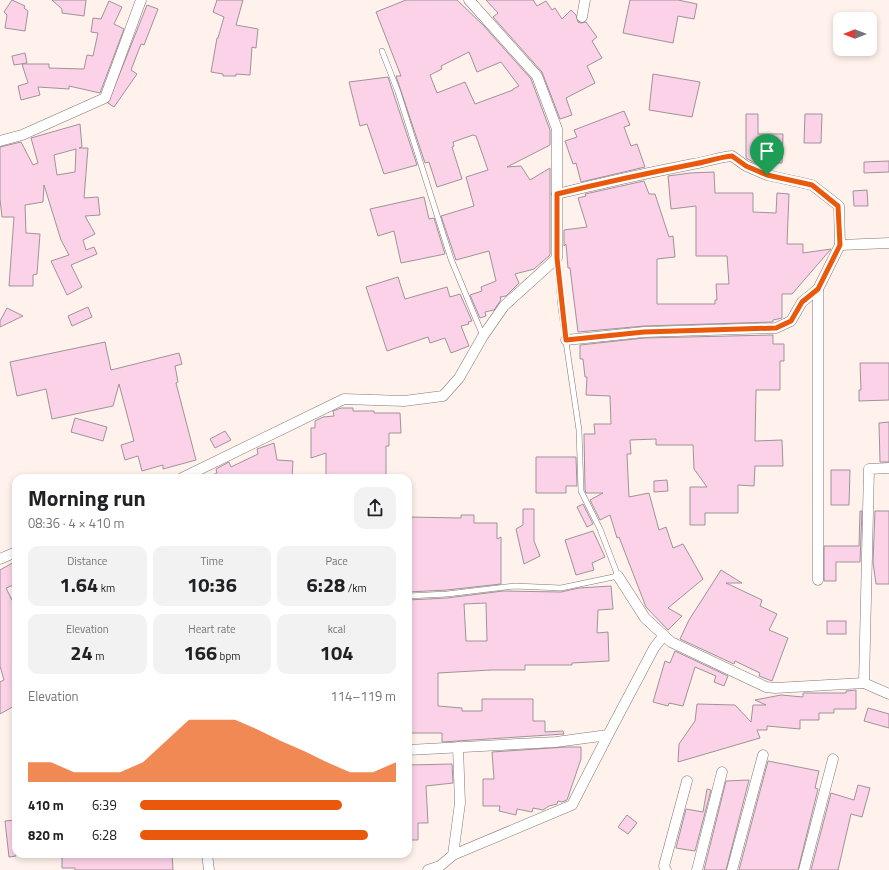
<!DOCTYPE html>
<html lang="en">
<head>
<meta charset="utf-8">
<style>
  :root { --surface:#fff; --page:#f2f2f2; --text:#202124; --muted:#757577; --accent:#ea580c }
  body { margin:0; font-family:"Titillium Web",sans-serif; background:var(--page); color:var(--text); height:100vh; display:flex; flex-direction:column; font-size:15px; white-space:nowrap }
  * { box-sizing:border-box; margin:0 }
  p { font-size:13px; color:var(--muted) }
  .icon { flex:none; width:22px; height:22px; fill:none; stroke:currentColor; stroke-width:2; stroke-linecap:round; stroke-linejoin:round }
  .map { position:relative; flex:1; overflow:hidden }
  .panel { position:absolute; left:12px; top:474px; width:400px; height:384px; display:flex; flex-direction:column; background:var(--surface); border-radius:12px; box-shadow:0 2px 6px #0003 }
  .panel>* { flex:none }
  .needle { width:26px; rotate:270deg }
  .fabs { position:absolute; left:833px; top:12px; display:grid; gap:8px }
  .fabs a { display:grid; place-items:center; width:44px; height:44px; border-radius:8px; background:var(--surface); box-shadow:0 2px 6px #0003; font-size:20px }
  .pin { position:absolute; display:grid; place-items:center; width:34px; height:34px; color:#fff; margin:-41px -17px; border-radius:50% 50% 50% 0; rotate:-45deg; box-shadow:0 0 4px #0007 }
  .pin .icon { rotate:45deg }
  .round { display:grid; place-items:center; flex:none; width:42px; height:42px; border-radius:12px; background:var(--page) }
  .summary { display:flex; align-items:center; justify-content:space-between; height:68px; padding:0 16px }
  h1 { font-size:22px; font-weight:700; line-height:30px }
  .metrics { display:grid; grid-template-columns:repeat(3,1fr); gap:6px; height:68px; padding:4px 16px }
  .metrics div { display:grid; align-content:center; border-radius:10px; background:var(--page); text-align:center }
  .metrics b { font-size:20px; font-weight:700 }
  .metrics small { font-size:11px; font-weight:400 }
  .metrics p { font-size:11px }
  .chart { height:112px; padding:8px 16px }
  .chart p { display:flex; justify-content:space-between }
  .chart svg { width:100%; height:72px; margin-top:4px; fill:var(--accent); opacity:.7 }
  ul { padding:0 16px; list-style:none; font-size:13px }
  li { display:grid; grid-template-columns:64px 48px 1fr; align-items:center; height:30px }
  li i { height:10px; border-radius:5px; background:var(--accent) }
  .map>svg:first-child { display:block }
</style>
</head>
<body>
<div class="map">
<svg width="889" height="870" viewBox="0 0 889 870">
  <rect width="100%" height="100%" fill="#fff2ec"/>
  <!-- building -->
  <g fill="#fbd2e7" stroke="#9f9399" fill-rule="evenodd">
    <path d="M 12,0 L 25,6 L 24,8 L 28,11 L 25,31 L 5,28 L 7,15 L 4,12 Z"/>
    <path d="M 52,0 L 86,0 L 84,16 L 62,13 L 62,9 Z"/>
    <path d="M 217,0 L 243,0 L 236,25 L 258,29 L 256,48 L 252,47 L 250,75 L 236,74 L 236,76 L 223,76 L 223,74 L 211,72 L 217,38 L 218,38 L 224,17 L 213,12 Z"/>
    <path d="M 406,0 L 457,0 L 483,25 L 531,79 L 550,130 L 550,145 L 507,167 L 521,166 L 530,180 L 550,168 L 550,255 L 534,269 L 515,274 L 519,283 L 506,296 L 500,297 L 501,300 L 494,310 L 485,312 L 486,316 L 480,318 L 470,295 L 482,291 L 481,287 L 496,281 L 489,251 L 456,260 L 441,216 L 474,206 L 466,177 L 488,170 L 476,136 L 473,135 L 453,142 L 454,146 L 452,147 L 462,179 L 437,187 L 429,162 L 425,163 L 396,76 L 401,76 L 376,12 ZM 469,52 L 477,72 L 501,62 L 519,86 L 513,89 L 513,90 L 475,104 L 465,82 L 437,93 L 430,75 L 442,69 L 441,66 Z"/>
    <path d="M 486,0 L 533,0 L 537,6 L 546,1 L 552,10 L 555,8 L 562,19 L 571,10 L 576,15 L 578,22 L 581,23 L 586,22 L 597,37 L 592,41 L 602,58 L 587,66 L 595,83 L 566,98 L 572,115 L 560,119 L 542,72 L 493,17 L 498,13 Z"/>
    <path d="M 630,0 L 678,0 L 697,4 L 694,19 L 678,16 L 673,43 L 623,33 Z"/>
    <path d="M 109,1 L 122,7 L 114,24 L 124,29 L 100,93 L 69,86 L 69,89 L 38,87 L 40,95 L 21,100 L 18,86 L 28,83 L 22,64 L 49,64 L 49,68 L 84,69 L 87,55 L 93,56 L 98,33 L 91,32 L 93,18 L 101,19 Z"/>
    <path d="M 147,5 L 158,9 L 144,45 L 141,44 L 131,70 L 137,74 L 114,107 L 108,103 Z"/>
    <path d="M 25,53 L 27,63 L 14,65 L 12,56 Z"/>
    <path d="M 653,74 L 700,82 L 692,117 L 649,110 Z"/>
    <path d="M 388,77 L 417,165 L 384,174 L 367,124 L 360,126 L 349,82 Z"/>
    <path d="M 624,111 L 630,125 L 624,127 L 631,146 L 637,144 L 645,167 L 581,182 L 576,163 L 573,164 L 565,141 L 577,137 L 574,130 Z"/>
    <path d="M 746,114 L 758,114 L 758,134 L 783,134 L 782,163 L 755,163 L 746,158 Z"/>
    <path d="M 805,114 L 822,114 L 821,143 L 804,143 Z"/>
    <path d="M 80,124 L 82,147 L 79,148 L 88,148 L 84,198 L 98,197 L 100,215 L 85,216 L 95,234 L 83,240 L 86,250 L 94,247 L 97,254 L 71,265 L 82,287 L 67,295 L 51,261 L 69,255 L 61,240 L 44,185 L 43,202 L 25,205 L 26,233 L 40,234 L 37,274 L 33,275 L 33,286 L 9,286 L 14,217 L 2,217 L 0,199 L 0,147 L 21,142 L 33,165 L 38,163 L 31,138 ZM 76,149 L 75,172 L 57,175 L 54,155 Z"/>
    <path d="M 889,161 L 889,172 L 864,173 L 864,162 Z"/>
    <path d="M 714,172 L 715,193 L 753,193 L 753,212 L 776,213 L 777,193 L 789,194 L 787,244 L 803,244 L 803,253 L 831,249 L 792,294 L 782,294 L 782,318 L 773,320 L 773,322 L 644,326 L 578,332 L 570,268 L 568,268 L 566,244 L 564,246 L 564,230 L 587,227 L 578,198 L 586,196 L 585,194 L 644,181 L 649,194 L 655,194 L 669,237 L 673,236 L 675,257 L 657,259 L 657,304 L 715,304 L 715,300 L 717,300 L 716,284 L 729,284 L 727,256 L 696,256 L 696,206 L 671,209 L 668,176 L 690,173 Z"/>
    <path d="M 867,190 L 868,206 L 854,206 L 853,191 Z"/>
    <path d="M 424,197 L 429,219 L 434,218 L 445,254 L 401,263 L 394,231 L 378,236 L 370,209 Z"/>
    <path d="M 398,277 L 405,299 L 447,287 L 450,297 L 460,294 L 472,321 L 468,322 L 469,324 L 461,326 L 469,346 L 451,353 L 445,338 L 430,343 L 428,337 L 387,351 L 366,287 Z"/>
    <path d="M 88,307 L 92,317 L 72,326 L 68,316 Z"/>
    <path d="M 7,308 L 23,316 L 0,327 L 0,321 Z"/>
    <path d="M 773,335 L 773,344 L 784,344 L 784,361 L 780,361 L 780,390 L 756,390 L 755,441 L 782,440 L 783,466 L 755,466 L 754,486 L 738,485 L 738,513 L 705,513 L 705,525 L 690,525 L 690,487 L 707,487 L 694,469 L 693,445 L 656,445 L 656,439 L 630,440 L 631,454 L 627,454 L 629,497 L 649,493 L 659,530 L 666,527 L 673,548 L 683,544 L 703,579 L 668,608 L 682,616 L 668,630 L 646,607 L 619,537 L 617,538 L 610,515 L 600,520 L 590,500 L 603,493 L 586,493 L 585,490 L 584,434 L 595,434 L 594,424 L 611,424 L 610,396 L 586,395 L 587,377 L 585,377 L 583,359 L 580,359 L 580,345 L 644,338 Z"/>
    <path d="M 105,342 L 111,370 L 179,353 L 182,364 L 175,366 L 178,382 L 176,383 L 196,460 L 163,469 L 163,465 L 142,471 L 138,456 L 125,460 L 121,445 L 134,441 L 119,384 L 113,406 L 52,419 L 46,389 L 17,396 L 10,362 Z"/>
    <path d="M 860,363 L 889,363 L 889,400 L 859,401 L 859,390 L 861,390 Z"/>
    <path d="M 341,408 L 353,408 L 353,411 L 374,411 L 374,413 L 400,413 L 401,433 L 389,433 L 389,446 L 386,446 L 386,476 L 371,476 L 371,478 L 326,478 L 326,453 L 311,458 L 311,428 L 315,428 L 315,421 L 323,417 L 334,416 L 333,411 Z"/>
    <path d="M 75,418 L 107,427 L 103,441 L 71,432 Z"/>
    <path d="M 889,422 L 889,462 L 880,462 L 879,423 Z"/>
    <path d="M 225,431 L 231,440 L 215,448 L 210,439 Z"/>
    <path d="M 274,443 L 277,460 L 293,461 L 292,477 L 206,478 L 217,473 L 216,469 L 229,462 L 231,467 L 258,454 L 257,449 Z"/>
    <path d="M 536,457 L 576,457 L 577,486 L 566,486 L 566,493 L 536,493 Z"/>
    <path d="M 831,470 L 850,470 L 849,505 L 831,505 Z"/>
    <path d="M 667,480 L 668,491 L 654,492 L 654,481 Z"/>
    <path d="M 583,504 L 593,524 L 587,527 L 577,507 Z"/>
    <path d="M 523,509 L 534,509 L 534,541 L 540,556 L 524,564 L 516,529 L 523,525 Z"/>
    <path d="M 860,511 L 862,511 L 860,562 L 836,562 L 836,581 L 824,581 L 824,546 L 859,546 Z"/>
    <path d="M 875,511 L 889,511 L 889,584 L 876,584 L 873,562 Z"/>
    <path d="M 461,515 L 474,515 L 474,523 L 497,523 L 497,539 L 501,537 L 501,584 L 447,590 L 408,592 L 408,517 L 461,518 Z"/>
    <path d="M 593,531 L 605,557 L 592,563 L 594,570 L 576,575 L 565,540 Z"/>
    <path d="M 16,561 L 16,584 L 6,588 L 16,608 L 16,705 L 0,714 L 0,682 L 4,680 L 0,666 L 0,570 Z"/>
    <path d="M 721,570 L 742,583 L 726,583 L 762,600 L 760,606 L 777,614 L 769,630 L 788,638 L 772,681 L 759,676 L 760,673 L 735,661 L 734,664 L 680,639 L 689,620 Z"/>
    <path d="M 611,586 L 613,609 L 598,610 L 597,633 L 608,632 L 609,661 L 572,663 L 572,665 L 525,665 L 525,670 L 491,670 L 438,673 L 438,706 L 462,708 L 462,711 L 482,711 L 482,699 L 533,699 L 533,721 L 545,721 L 545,732 L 563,731 L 564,734 L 442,742 L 442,733 L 410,733 L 408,600 L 447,598 L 503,591 L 561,592 L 579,588 ZM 486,603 L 487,641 L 466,641 L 464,604 Z"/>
    <rect x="827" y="621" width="19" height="13"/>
    <path d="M 675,651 L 728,676 L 724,686 L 714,682 L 716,676 L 695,667 L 683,706 L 669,703 L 668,706 L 653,702 L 665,661 L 670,663 Z"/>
    <path d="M 856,690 L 856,709 L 834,709 L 834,713 L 819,713 L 819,720 L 800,720 L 800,729 L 767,726 L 767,730 L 757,730 L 760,738 L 678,762 L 679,744 L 695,721 L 697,704 L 735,705 L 751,722 L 753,705 L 766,705 L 755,700 L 781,695 L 803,697 L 803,693 L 846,693 L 846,691 Z"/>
    <path d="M 868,708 L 889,714 L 889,728 L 864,721 Z"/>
    <path d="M 566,747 L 581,747 L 581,759 L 567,800 L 562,802 L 558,801 L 557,804 L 549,806 L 543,810 L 533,808 L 532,812 L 517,809 L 516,815 L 499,811 L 500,806 L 483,806 L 483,779 L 494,779 L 492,752 Z"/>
    <path d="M 768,761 L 819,771 L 815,788 L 818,789 L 798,870 L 739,870 Z"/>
    <path d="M 452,764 L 453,783 L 426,786 L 428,823 L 418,823 L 418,840 L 408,840 L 409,765 Z"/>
    <path d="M 749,780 L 726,870 L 704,870 L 726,781 Z"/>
    <path d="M 858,785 L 870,788 L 862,817 L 851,814 L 838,870 L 811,870 L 831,793 L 854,800 Z"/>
    <path d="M 707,789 L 711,790 L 695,851 L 676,848 L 686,809 L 703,812 Z"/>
    <path d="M 627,815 L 637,823 L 628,834 L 618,827 Z"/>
    <path d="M 16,820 L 16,856 L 9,857 L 5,821 Z"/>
    <path d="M 95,854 L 124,856 L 172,854 L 173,870 L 75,870 L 75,868 L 62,868 L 62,855 Z"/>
  </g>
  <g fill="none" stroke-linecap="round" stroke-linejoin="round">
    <defs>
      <g id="service">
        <path d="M 382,51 L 398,92 L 451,259 L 483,336"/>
        <path d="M 408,596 L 447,594 L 515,586 L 561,588 L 618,576 L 600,529 L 581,491 L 579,430 L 561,308 L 557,259"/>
      </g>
      <g id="minor">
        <path d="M 582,17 L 585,0"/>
        <path d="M 0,141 L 22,135 L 105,98 L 141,0"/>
        <path d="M 557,194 C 602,183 647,173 693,164 C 707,162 718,157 732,156 L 746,166 L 767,175 L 812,185 L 839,206 L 840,245 L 889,243"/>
        <path d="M 566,340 L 644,332 L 776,328 L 791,321 L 802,302 L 818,289"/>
        <path d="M 889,468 L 869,469 L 864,683 L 889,694"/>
        <path d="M 182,478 L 344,399 L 404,401 L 443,396 L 459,378 L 483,336 L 504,306 L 557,258 L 557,129 L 537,76 L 469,0"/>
        <path d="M 0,559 L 16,552"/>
        <path d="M 618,576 L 645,618 L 671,642 L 766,687 L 775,688 L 864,683"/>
        <path d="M 818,580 L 818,289 L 840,245"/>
        <path d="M 608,735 L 654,648 L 664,635"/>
        <path d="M 408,750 L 556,742 L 608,735 L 572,805 L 453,855"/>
        <path d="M 207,854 L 209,870"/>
        <path d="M 428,870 L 440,866 L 453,855 L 460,803 L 458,747"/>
        <path d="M 666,870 L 664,866 L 687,781"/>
        <path d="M 697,870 L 722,772"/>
        <path d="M 732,870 L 763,755"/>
        <path d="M 804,870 L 833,759"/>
      </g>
    </defs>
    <!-- service casing -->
    <use href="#service" stroke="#837872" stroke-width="6"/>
    <!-- minor casing -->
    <use href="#minor" stroke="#837872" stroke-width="11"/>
    <!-- service -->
    <use href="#service" stroke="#fff" stroke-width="5"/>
    <!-- minor -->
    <use href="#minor" stroke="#fff" stroke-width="10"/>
  </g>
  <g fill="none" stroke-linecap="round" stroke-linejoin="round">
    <defs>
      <path id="route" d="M 732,156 L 746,166 L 767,175 L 812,185 L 838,206 L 840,245 L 818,289 L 802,302 L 791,321 L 776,328 L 644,332 L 566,340 L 557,258 L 557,194 C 602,183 648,173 694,164 C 707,162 719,157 732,156 Z"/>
    </defs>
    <!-- route casing -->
    <use href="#route" stroke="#fff" stroke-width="8"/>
    <!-- route -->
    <use href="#route" stroke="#ea580c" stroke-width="5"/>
  </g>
</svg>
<div class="fabs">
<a><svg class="needle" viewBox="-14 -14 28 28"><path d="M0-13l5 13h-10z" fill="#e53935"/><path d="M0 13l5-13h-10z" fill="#757577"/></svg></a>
</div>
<div class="pin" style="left:767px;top:175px;background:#1e9e55"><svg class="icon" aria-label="arrive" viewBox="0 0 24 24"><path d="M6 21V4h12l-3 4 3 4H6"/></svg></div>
<section class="panel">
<div class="summary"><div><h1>Morning run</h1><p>08:36 · 4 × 410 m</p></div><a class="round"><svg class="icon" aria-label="share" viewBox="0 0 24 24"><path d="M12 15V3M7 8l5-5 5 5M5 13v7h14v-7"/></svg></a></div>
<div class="metrics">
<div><p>Distance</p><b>1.64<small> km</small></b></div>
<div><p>Time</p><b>10:36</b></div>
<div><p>Pace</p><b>6:28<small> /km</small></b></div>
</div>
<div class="metrics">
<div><p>Elevation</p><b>24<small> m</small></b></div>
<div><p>Heart rate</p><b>166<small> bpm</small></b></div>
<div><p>kcal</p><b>104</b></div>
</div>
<div class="chart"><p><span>Elevation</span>114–119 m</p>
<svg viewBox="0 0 160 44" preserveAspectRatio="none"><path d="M0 44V32L10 32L20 38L30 38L40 38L50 32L60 19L70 6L80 6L90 6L100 12L110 19L120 25L130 32L140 38L150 38L160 32V44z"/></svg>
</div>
<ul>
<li><b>410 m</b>6:39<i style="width:79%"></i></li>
<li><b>820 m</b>6:28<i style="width:89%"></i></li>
</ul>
</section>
</div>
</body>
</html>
